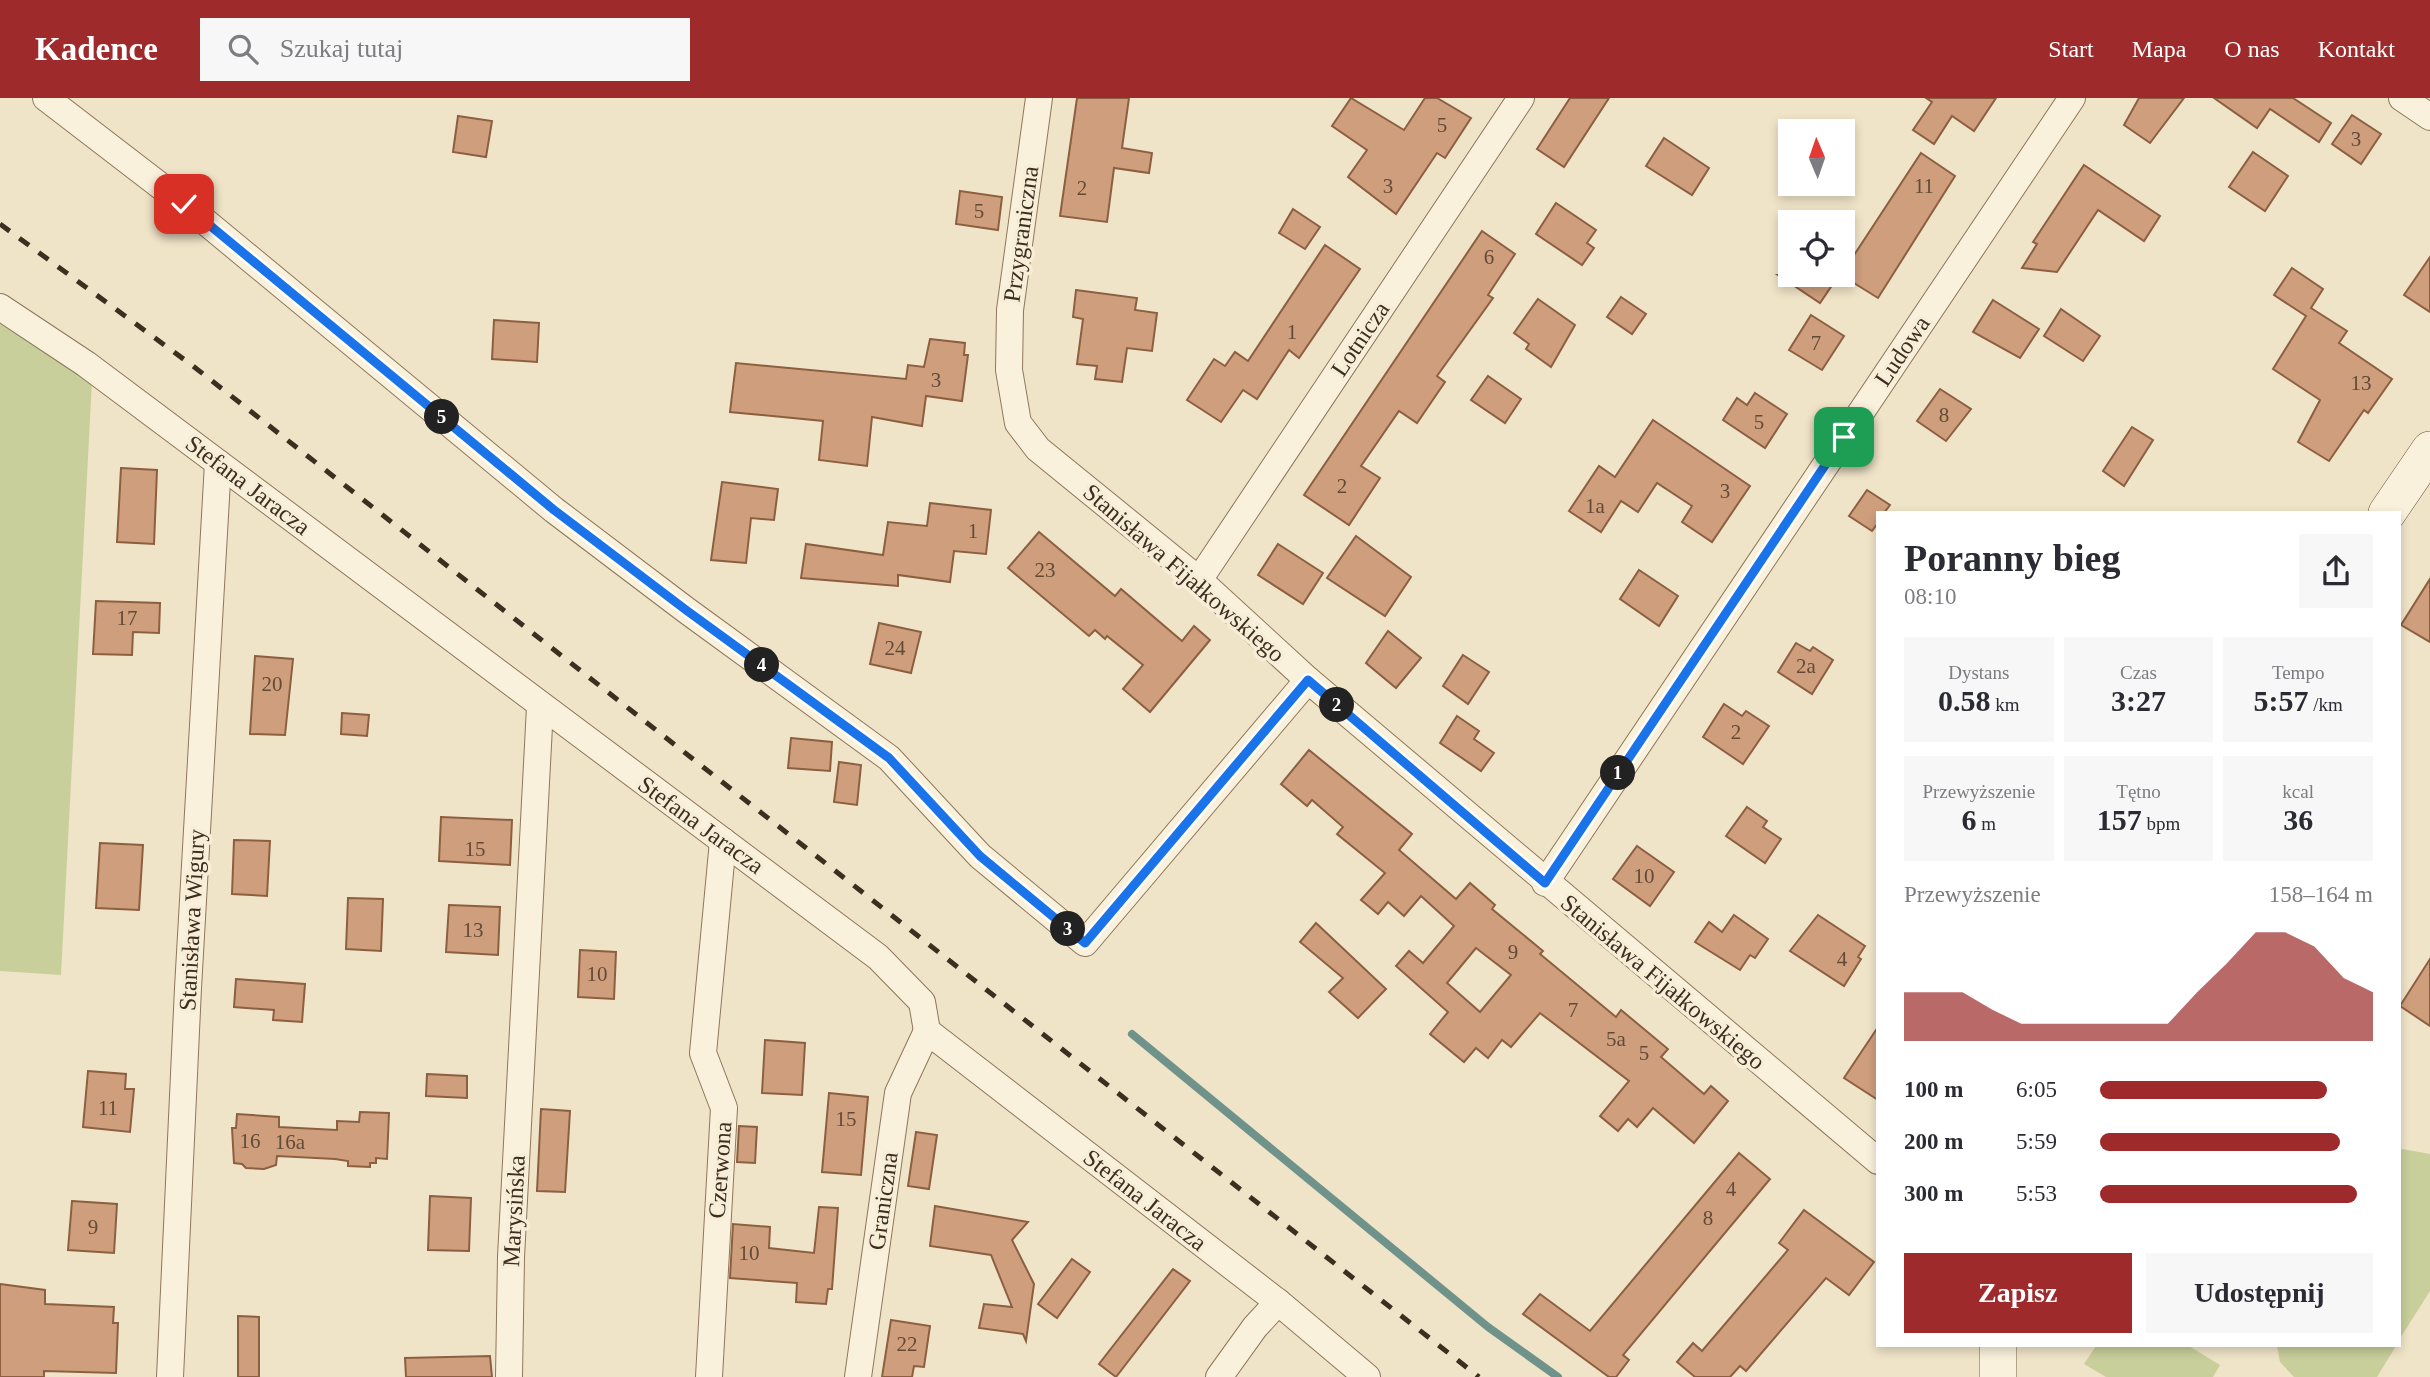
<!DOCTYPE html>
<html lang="pl">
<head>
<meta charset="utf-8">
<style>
  :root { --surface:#fff; --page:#f7f7f7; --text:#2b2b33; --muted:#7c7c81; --accent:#9e2a2b }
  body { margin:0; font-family:Georgia,serif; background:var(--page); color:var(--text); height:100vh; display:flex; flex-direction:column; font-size:26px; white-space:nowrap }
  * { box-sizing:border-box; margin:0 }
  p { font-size:23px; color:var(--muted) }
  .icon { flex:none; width:38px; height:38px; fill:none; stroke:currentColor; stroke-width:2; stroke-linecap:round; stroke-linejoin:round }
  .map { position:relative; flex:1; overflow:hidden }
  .sheet { position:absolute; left:1876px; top:413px; width:525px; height:836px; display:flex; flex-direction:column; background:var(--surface); border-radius:0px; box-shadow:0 4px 10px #0003 }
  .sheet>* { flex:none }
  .needle { width:46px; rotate:358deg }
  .buttons { position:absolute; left:1778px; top:21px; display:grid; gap:14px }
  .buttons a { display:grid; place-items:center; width:77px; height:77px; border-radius:0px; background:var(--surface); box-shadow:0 4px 10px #0003; font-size:35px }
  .pin { position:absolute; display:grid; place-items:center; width:60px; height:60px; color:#fff; margin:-30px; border-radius:14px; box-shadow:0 4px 10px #0006 }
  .km { position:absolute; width:35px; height:35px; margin:-18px; border-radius:50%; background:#222; color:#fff; font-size:19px; line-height:35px; text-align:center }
  .round { display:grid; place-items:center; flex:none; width:74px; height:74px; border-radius:0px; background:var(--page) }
  .head { display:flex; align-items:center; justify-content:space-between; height:119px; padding:0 28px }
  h1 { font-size:38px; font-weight:600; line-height:52px }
  .figures { display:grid; grid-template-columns:repeat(3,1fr); gap:10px; height:119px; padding:7px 28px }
  .figures div { display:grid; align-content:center; border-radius:0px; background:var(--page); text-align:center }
  .figures b { font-size:30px; font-weight:600 }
  .figures small { font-size:19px; font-weight:400 }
  .figures p { font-size:19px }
  .chart { height:196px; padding:14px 28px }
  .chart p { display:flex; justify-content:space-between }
  .chart svg { width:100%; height:126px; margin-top:7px; fill:var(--accent); opacity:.7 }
  .primary-button { display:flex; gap:14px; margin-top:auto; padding:14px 28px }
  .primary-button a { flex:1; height:80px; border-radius:0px; background:var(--accent); color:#fff; font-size:28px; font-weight:600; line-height:80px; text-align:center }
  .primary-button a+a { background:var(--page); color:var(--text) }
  ul { padding:0 28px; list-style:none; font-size:23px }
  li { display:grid; grid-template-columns:112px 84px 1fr; align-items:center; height:52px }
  li i { height:18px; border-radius:9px; background:var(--accent) }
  header { display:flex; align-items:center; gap:42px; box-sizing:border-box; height:98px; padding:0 35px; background:var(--accent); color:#fff }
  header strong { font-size:33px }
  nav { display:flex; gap:38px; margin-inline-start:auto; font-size:24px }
  .search { width:490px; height:63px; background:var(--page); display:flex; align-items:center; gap:18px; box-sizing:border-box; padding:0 24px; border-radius:0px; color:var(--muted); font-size:26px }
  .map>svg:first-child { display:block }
</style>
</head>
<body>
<header>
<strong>Kadence</strong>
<div class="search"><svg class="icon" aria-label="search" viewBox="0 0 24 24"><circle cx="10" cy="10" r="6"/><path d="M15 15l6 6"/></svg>Szukaj tutaj</div>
<nav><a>Start</a><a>Mapa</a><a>O nas</a><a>Kontakt</a></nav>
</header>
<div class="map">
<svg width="2430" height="1279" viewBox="0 0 2430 1279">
  <rect width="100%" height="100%" fill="#f0e4c8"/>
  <!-- green -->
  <g fill="#c9cf9b">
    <path d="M 0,226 L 92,283 L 61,877 L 0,873 Z"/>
    <path d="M 2402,1051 L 2430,1056 L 2430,1193 L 2399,1242 L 2399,1053 Z"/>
    <path d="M 2096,1248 L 2189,1248 L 2220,1267 L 2213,1279 L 2106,1279 L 2084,1266 Z"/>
    <path d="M 2277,1248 L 2396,1248 L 2377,1279 L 2294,1279 L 2280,1264 Z"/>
  </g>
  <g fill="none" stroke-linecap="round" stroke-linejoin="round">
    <!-- stream -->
    <path stroke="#6f938a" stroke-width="8" d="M 1132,936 L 1488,1229 L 1558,1279"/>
  </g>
  <!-- building -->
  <g fill="#cf9f7d" stroke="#8d5f41" stroke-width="2" fill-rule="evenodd">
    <path d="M 1077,0 L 1129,0 L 1122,50 L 1152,55 L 1149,75 L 1114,70 L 1107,124 L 1060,118 Z"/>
    <path d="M 1351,0 L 1404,32 L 1425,0 L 1437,0 L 1471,20 L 1445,60 L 1437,55 L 1396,116 L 1348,79 L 1367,52 L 1332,28 Z"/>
    <path d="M 1570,0 L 1609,0 L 1564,69 L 1537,51 Z"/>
    <path d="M 1926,0 L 1996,0 L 1974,33 L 1952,18 L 1934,46 L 1913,32 L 1932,4 Z"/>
    <path d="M 2139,0 L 2184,0 L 2150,45 L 2124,27 Z"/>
    <path d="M 2214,0 L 2293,0 L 2331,25 L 2319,44 L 2270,11 L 2257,30 Z"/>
    <path d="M 2352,17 L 2381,36 L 2361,66 L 2332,46 Z"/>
    <path d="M 458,18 L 492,23 L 486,59 L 453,54 Z"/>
    <path d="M 1664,40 L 1709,70 L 1692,97 L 1646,68 Z"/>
    <path d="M 2253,54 L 2288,78 L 2265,113 L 2229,89 Z"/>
    <path d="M 1921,55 L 1955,78 L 1878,200 L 1841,177 Z"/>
    <path d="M 2084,67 L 2160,118 L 2144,143 L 2098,112 L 2057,174 L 2022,170 L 2037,146 L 2033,144 Z"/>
    <path d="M 960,93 L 1002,99 L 998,132 L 956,126 Z"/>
    <path d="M 1556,105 L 1596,132 L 1587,145 L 1594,150 L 1582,167 L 1536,136 Z"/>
    <path d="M 1293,111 L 1320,129 L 1305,151 L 1279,135 Z"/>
    <path d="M 1482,133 L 1515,156 L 1488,197 L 1493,200 L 1437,278 L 1445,284 L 1417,325 L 1399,313 L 1361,368 L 1380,380 L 1349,427 L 1304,397 Z"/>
    <path d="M 1325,147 L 1360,171 L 1299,260 L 1289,252 L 1257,301 L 1243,292 L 1221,324 L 1187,302 L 1214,261 L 1225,268 L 1235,254 L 1248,263 Z"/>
    <path d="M 2430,159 L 2430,214 L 2404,197 Z"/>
    <path d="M 2292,170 L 2323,191 L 2311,210 L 2347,233 L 2339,245 L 2392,281 L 2368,315 L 2364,312 L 2329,363 L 2298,344 L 2320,302 L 2273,271 L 2306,218 L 2274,197 Z"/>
    <path d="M 1778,177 L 1839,177 L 1820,205 Z"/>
    <path d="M 1076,192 L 1137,200 L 1135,212 L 1157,215 L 1152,253 L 1127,250 L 1122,284 L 1095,281 L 1097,268 L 1077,266 L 1083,221 L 1073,219 Z"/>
    <path d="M 1621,199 L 1646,216 L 1632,236 L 1607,219 Z"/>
    <path d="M 1538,201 L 1575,227 L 1551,269 L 1526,251 L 1529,246 L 1514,235 Z"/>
    <path d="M 1993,202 L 2039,231 L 2020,260 L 1973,234 Z"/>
    <path d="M 2061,211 L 2100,238 L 2083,263 L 2044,238 Z"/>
    <path d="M 1811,217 L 1844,238 L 1822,272 L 1789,252 Z"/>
    <path d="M 494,222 L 539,225 L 537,264 L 492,261 Z"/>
    <path d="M 930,241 L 965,245 L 964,257 L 968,257 L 962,303 L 926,298 L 922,328 L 872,319 L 867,368 L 819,362 L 823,323 L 730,314 L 736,265 L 906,281 L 908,267 L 924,269 Z"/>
    <path d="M 1488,278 L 1521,301 L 1505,325 L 1471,302 Z"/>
    <path d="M 1940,291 L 1971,311 L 1946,343 L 1917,323 Z"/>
    <path d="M 1755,295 L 1787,316 L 1765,350 L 1723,322 L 1737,300 L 1747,307 Z"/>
    <path d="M 1653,322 L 1750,388 L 1712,444 L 1682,424 L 1692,408 L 1657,385 L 1638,414 L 1621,403 L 1601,434 L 1569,413 L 1599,368 L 1615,379 Z"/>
    <path d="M 2132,329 L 2153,342 L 2124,388 L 2103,373 Z"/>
    <path d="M 121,370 L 157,372 L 154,446 L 117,444 Z"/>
    <path d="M 722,384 L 778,391 L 774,422 L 751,420 L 746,465 L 711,462 Z"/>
    <path d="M 1867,392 L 1890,407 L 1884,415 L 1878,415 L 1878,425 L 1872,433 L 1849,418 Z"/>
    <path d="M 930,405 L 991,412 L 986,456 L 954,453 L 950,484 L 898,477 L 898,488 L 801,480 L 806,446 L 883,457 L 888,424 L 927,428 Z"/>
    <path d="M 1039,434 L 1115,498 L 1121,491 L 1182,543 L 1194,528 L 1210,542 L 1150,614 L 1123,591 L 1143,567 L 1107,538 L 1105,541 L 1095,532 L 1089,538 L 1008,470 Z"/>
    <path d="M 1356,438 L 1411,479 L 1385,518 L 1327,480 Z"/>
    <path d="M 1278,446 L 1323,475 L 1303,506 L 1258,477 Z"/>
    <path d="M 1639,472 L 1678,498 L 1659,528 L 1620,501 Z"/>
    <path d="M 2430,481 L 2430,544 L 2401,527 Z"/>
    <path d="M 96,503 L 160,505 L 159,535 L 133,534 L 132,557 L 93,556 Z"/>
    <path d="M 879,525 L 921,534 L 911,575 L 870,566 Z"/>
    <path d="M 1388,533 L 1421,560 L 1396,590 L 1366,565 Z"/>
    <path d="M 1796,545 L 1810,553 L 1813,549 L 1833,562 L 1812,596 L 1778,574 Z"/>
    <path d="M 1463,557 L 1489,574 L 1468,606 L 1443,588 Z"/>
    <path d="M 255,558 L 293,561 L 285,637 L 250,636 Z"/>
    <path d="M 1724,606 L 1742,618 L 1746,613 L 1769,628 L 1743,666 L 1703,639 Z"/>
    <path d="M 342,615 L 369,617 L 367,638 L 341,636 Z"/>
    <path d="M 1457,618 L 1479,633 L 1474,641 L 1494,655 L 1481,673 L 1440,645 Z"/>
    <path d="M 791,640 L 832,644 L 830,673 L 788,670 Z"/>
    <path d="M 1309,652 L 1412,736 L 1399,752 L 1456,801 L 1470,785 L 1495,807 L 1492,811 L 1543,853 L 1540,856 L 1616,919 L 1621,912 L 1668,951 L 1661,959 L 1704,996 L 1711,988 L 1728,1003 L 1694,1045 L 1653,1010 L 1637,1029 L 1628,1021 L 1618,1033 L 1600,1018 L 1629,983 L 1540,915 L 1511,949 L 1502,942 L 1488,960 L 1476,950 L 1464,964 L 1430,936 L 1448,914 L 1396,868 L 1409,853 L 1423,865 L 1454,828 L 1421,798 L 1404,818 L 1388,804 L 1378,816 L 1361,802 L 1385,775 L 1337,736 L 1343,729 L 1312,702 L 1307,708 L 1281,686 ZM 1476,850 L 1511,877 L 1480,914 L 1447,885 Z"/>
    <path d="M 839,664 L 861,667 L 857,707 L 834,704 Z"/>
    <path d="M 1747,709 L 1767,723 L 1763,729 L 1781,741 L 1765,765 L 1726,738 Z"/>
    <path d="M 441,719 L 512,722 L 510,767 L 439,763 Z"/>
    <path d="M 234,742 L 270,743 L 267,798 L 232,796 Z"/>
    <path d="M 100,745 L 143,747 L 139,812 L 96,810 Z"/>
    <path d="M 1637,748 L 1674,774 L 1650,808 L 1613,781 Z"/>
    <path d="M 348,800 L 383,801 L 381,853 L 346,851 Z"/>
    <path d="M 449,807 L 500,809 L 498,857 L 446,854 Z"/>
    <path d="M 1734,817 L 1768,841 L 1755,860 L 1750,857 L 1740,872 L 1695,844 L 1709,824 L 1722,834 Z"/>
    <path d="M 1818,817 L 1865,848 L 1858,859 L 1861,861 L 1844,888 L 1790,853 Z"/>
    <path d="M 1316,825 L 1386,891 L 1358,920 L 1329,894 L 1343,880 L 1300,844 Z"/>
    <path d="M 580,852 L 616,854 L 614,901 L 578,899 Z"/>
    <path d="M 2430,861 L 2430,928 L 2400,908 Z"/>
    <path d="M 236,881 L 305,886 L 302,924 L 273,922 L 274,912 L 234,909 Z"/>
    <path d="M 1878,929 L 1878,1002 L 1844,980 Z"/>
    <path d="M 765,942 L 805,945 L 802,997 L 762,995 Z"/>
    <path d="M 88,973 L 126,976 L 125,991 L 134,991 L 130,1034 L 83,1029 Z"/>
    <path d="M 427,976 L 467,978 L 467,1000 L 426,998 Z"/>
    <path d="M 829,995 L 868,999 L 861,1077 L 822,1074 Z"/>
    <path d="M 541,1011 L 570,1013 L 565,1094 L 537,1093 Z"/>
    <path d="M 360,1014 L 389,1015 L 387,1061 L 376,1060 L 376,1065 L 370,1065 L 370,1069 L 348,1068 L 348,1063 L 335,1061 L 277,1058 L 276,1067 L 264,1071 L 246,1070 L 242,1066 L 234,1065 L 232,1030 L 236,1030 L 237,1016 L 279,1019 L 279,1029 L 337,1032 L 337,1023 L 359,1024 Z"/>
    <path d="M 739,1028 L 757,1029 L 755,1065 L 737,1064 Z"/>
    <path d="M 916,1034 L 937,1037 L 929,1091 L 908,1088 Z"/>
    <path d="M 1739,1055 L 1770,1081 L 1623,1257 L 1629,1262 L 1616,1279 L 1609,1279 L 1523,1216 L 1540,1196 L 1590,1233 Z"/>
    <path d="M 430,1098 L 471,1100 L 469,1153 L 428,1152 Z"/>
    <path d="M 72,1103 L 117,1106 L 114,1155 L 68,1152 Z"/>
    <path d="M 935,1108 L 1028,1124 L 1012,1142 L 1034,1186 L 1026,1243 L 1023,1236 L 979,1230 L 984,1206 L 1012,1209 L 991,1157 L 930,1148 Z"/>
    <path d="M 819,1109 L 838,1110 L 832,1191 L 828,1191 L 826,1206 L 796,1204 L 797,1185 L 730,1180 L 733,1126 L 770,1129 L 769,1150 L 814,1155 Z"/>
    <path d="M 1804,1112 L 1874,1164 L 1849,1197 L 1826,1180 L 1746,1273 L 1740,1268 L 1730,1279 L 1695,1279 L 1677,1264 L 1693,1245 L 1702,1253 L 1788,1152 L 1779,1145 Z"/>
    <path d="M 1072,1161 L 1090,1174 L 1057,1220 L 1038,1206 Z"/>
    <path d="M 1173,1171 L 1190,1183 L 1116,1279 L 1099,1266 Z"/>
    <path d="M 0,1186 L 45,1192 L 45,1206 L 114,1209 L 113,1225 L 118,1225 L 116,1275 L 44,1273 L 44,1279 L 0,1279 Z"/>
    <path d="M 238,1218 L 259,1219 L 259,1279 L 238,1279 Z"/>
    <path d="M 891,1222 L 930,1228 L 924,1269 L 914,1268 L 912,1279 L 882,1279 Z"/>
    <path d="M 490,1258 L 492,1279 L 406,1279 L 405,1260 Z"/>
  </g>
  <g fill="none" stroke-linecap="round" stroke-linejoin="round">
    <defs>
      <g id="street">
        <path d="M 46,0 L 184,106 L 554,412 L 686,512 L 889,660 L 980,758 L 1085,845 L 1308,582"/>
        <path d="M 1039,0 L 1010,212 L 1009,272 L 1018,325 L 1038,351 L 1199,482 L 1308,582 L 1878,1063"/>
        <path d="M 2402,0 L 2430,19"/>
        <path d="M 0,209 L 86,266 L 878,859 L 922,904 L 927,933 L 1278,1204 L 1367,1279"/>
        <path d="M 1199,482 L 1521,0"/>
        <path d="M 1545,785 L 2072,0"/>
        <path d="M 170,1279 L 188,890 L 218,365"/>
        <path d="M 509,1279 L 511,1159 L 540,609"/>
        <path d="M 709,1279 L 724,1010 L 703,955 L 723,743"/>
        <path d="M 858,1279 L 898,995 L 927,933"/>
        <path d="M 1219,1279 L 1255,1229 L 1278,1204"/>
      </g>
      <g id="secondary">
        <path d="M 2387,415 L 2430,352"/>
        <path d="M 1998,1279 L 1998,1248"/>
      </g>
    </defs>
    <!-- street casing -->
    <use href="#street" stroke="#8d765c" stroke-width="28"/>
    <!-- secondary casing -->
    <use href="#secondary" stroke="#6f573f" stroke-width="38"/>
    <!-- street -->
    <use href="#street" stroke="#faf1dc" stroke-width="26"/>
    <!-- secondary -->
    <use href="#secondary" stroke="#faf1dc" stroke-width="37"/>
    <!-- rail -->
    <path stroke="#3d2e20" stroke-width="5" stroke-dasharray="12 12" stroke-linecap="butt" d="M 0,126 L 193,268 L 1479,1279"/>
  </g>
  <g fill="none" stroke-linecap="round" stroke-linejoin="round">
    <defs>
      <path id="route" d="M 184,106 L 554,412 L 686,512 L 889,660 L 980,758 L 1085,845 L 1308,582 L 1545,785 L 1844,339"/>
    </defs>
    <!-- route casing -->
    <use href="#route" stroke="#fff" stroke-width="14"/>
    <!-- route -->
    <use href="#route" stroke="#1a73e8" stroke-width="9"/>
  </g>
  <g text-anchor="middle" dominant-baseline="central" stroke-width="7" stroke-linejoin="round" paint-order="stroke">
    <!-- number labels -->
    <g font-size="21" fill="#624a37">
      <text x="1442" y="27">5</text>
      <text x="2356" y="41">3</text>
      <text x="1388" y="88">3</text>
      <text x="1924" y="88">11</text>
      <text x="1082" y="90">2</text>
      <text x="979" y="113">5</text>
      <text x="1489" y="159">6</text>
      <text x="1292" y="234">1</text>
      <text x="1816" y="245">7</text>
      <text x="936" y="282">3</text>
      <text x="2361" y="285">13</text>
      <text x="1944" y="317">8</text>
      <text x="1759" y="324">5</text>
      <text x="1342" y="388">2</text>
      <text x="1725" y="393">3</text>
      <text x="1595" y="408">1a</text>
      <text x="973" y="433">1</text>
      <text x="1045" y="472">23</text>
      <text x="127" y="520">17</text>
      <text x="895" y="550">24</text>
      <text x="1806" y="568">2a</text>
      <text x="272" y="586">20</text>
      <text x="1736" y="634">2</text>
      <text x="475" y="751">15</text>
      <text x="1644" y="778">10</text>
      <text x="473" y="832">13</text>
      <text x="1513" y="854">9</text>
      <text x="1842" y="861">4</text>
      <text x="597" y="876">10</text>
      <text x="1573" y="912">7</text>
      <text x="1616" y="941">5a</text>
      <text x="1644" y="955">5</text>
      <text x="108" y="1010">11</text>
      <text x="846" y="1021">15</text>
      <text x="250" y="1043">16</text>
      <text x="290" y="1044">16a</text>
      <text x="1731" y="1091">4</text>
      <text x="1708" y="1120">8</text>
      <text x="93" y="1129">9</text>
      <text x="749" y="1155">10</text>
      <text x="907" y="1246">22</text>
    </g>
    <!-- street labels -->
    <g font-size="24" fill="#3d2e20" stroke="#f7eed8">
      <text transform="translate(1021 136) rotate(-82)">Przygraniczna</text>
      <text transform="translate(1360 241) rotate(-56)">Lotnicza</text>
      <text transform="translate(1902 253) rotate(-56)">Ludowa</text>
      <text transform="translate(248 387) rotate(37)">Stefana Jaracza</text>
      <text transform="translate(1184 475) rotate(41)">Stanisława Fijałkowskiego</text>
      <text transform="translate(701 727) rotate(36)">Stefana Jaracza</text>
      <text transform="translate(192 822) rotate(-87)">Stanisława Wigury</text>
      <text transform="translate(1663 884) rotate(40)">Stanisława Fijałkowskiego</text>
      <text transform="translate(720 1072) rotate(-86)">Czerwona</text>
      <text transform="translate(1145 1102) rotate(38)">Stefana Jaracza</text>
      <text transform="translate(883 1103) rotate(-82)">Graniczna</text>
      <text transform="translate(514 1113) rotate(-87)">Marysińska</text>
    </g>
  </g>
</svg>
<div class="buttons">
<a><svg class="needle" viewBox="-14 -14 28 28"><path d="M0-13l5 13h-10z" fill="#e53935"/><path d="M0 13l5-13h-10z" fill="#7c7c81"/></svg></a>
<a><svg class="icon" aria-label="locate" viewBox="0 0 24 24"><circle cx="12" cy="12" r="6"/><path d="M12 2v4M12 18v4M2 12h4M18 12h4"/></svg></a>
</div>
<div class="pin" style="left:1844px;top:339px;background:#1e9e55"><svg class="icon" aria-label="arrive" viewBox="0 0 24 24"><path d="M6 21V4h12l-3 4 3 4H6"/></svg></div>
<div class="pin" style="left:184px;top:106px;background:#d93025"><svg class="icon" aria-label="check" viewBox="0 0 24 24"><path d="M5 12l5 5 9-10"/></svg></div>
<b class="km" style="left:1618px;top:675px">1</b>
<b class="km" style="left:1337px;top:607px">2</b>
<b class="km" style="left:1068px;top:831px">3</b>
<b class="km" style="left:762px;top:567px">4</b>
<b class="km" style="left:442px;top:319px">5</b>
<section class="sheet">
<div class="head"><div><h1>Poranny bieg</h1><p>08:10</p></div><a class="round"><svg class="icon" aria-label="share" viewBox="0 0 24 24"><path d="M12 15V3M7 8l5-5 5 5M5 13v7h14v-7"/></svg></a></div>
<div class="figures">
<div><p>Dystans</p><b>0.58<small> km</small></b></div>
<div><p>Czas</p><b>3:27</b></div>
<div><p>Tempo</p><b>5:57<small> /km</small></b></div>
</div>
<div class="figures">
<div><p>Przewyższenie</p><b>6<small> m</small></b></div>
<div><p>Tętno</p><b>157<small> bpm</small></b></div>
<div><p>kcal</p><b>36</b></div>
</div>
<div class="chart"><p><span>Przewyższenie</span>158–164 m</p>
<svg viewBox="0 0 160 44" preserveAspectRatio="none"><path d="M0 44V27L10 27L20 27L30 33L40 38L50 38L60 38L70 38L80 38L90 38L100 27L110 17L120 6L130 6L140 11L150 22L160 27V44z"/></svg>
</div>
<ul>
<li><b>100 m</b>6:05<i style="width:83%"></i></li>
<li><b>200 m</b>5:59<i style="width:88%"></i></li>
<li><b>300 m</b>5:53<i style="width:94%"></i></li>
</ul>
<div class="primary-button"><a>Zapisz</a><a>Udostępnij</a></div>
</section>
</div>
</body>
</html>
